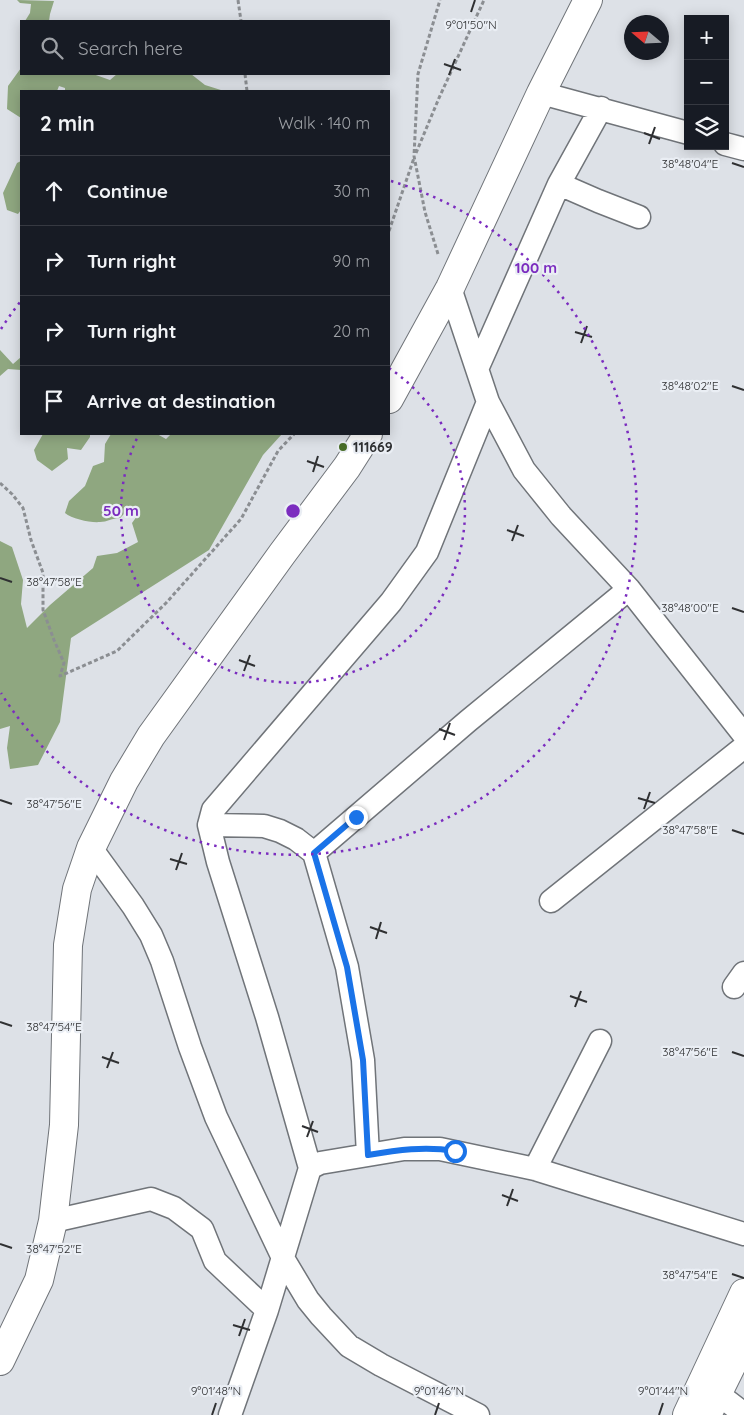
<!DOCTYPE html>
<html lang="en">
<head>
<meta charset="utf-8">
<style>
  body { margin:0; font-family:Quicksand,sans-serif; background:#242831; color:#f1f3f6 }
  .controls { position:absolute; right:15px; top:15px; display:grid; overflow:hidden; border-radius:0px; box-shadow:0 2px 12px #0003 }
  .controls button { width:45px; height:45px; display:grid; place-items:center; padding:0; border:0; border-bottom:1px solid #363941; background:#171b24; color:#f1f3f6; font:25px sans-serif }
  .compass { position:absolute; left:624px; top:15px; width:45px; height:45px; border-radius:50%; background:#171b24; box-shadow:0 2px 12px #0003; rotate:289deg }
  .stop { position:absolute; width:15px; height:15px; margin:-11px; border:4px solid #1a73e8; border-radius:50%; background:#fff }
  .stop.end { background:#1a73e8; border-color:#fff; box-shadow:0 1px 5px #0008 }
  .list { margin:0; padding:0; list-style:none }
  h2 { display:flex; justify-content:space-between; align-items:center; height:65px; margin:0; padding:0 20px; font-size:21px }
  h2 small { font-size:16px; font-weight:400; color:#9ea1a6 }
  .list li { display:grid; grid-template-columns:32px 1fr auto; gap:15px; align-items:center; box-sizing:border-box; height:70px; padding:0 20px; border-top:1px solid #363941 }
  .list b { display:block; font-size:19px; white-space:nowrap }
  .list em { font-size:16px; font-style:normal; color:#9ea1a6 }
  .icon { flex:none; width:28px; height:28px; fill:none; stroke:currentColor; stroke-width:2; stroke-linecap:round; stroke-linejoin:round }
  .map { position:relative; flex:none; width:744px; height:1415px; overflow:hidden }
  .search { position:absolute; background:#171b24; box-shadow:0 2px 12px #0003; left:20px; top:20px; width:370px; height:55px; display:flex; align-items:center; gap:12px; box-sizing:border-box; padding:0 18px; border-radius:0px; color:#9ea1a6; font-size:19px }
  .panel { position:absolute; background:#171b24; box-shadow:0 2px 12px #0003; left:20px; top:90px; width:370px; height:345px; border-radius:0px }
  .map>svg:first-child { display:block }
  .forest { fill:#8fa780 }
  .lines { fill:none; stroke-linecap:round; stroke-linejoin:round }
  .minor-casing { stroke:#707479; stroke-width:25 }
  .tertiary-casing { stroke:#707479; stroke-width:30 }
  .secondary-casing { stroke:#707479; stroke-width:30 }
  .path { stroke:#8b8e92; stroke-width:3; stroke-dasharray:4 2.5; stroke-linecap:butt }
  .minor { stroke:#fff; stroke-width:22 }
  .tertiary { stroke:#fff; stroke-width:28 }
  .secondary { stroke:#fff; stroke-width:28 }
  .route { stroke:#1a73e8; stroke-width:6 }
  .ticks { fill:none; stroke:#2f3032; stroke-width:2 }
  .ring { fill:none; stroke:#7b2cbf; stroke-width:2.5; stroke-dasharray:2.5 5 }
  .poi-dot { fill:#496d27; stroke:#eaeef4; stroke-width:2 }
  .labels { text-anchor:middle; stroke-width:4.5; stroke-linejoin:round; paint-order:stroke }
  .poi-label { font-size:14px; font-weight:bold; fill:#2f3032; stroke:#eaeef4; text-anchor:start }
  .ticks-label { font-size:12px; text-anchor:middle; fill:#2f3032; stroke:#eaeef4; stroke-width:4.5; stroke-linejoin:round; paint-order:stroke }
  .centre { fill:#7b2cbf; stroke:#eaeef4; stroke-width:2.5 }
  .ring-label { font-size:15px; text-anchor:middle; font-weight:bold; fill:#7b2cbf; stroke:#eaeef4; stroke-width:4.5; stroke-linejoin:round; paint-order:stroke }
</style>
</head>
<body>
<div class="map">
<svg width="744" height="1415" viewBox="0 0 744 1415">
  <rect width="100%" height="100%" fill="#dde1e7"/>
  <path class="forest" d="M17 0 54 1 50 14 49 21H25L30 13 31 4 20 3Z
    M21 68V74H93L110 80 117 74H191L205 85 224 91H65V88L59 86 57 91H21V118L7 109 8 86Z
    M21 161V210L18 214 7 210 3 193 17 163Z
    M0 350 13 364 21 357V370L8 369 0 376Z
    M43 434H90V437L81 450 67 448 68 459 52 471 37 460 34 450Z
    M111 434H157L166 439 171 434H282L263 455 209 550 71 638 60 722 38 765 10 769 7 748 10 726 0 729V541L12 547 23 580 21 604 27 628 50 605 93 568 97 556 117 553 138 542 132 523 140 512 124 514 120 518C112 518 107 522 100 522 91 523 72 519 65 513L69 501 85 486 93 466 104 462 105 444Z"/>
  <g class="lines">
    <defs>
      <path id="minor" d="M541 93 688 133
        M725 144 744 149
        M559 184 598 201 639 217
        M450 288 488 402 524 470 561 516 629 589 744 735
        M477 369 559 184 601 108
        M209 825 264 826 280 831 296 839 314 853 347 967 363 1060 368 1155
        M91 848 133 906 151 935 162 961 190 1047 216 1117 284 1260 308 1300 321 1316 349 1346 381 1365 478 1415
        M314 853 468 721 629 589
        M551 901 744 747
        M734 987 744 973
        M310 1168 267 1017 218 862 209 825 213 810 391 602 427 552 488 402
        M535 1169 600 1041
        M53 1221 151 1199 174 1208 202 1229 215 1261 267 1310 310 1168 320 1163 404 1149H440L535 1169 744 1234
        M705 1384 744 1414
        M230 1415 267 1310"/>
      <path id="tertiary" d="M389 399 450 288 541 93 588 0
        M0 1361 39 1280 53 1221 64 1125 68 945 77 889 91 848 124 781 151 736 282 554 347 467 368 434"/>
      <path id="secondary" d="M687 1415 744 1293
        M707 1415 744 1340"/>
    </defs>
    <use href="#minor" class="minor-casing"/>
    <use href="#tertiary" class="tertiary-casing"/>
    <use href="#secondary" class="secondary-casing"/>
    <path class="path" d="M238 0 241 21
      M245 74 247 91
      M416 153 439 98 484 0
      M389 231 414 158
      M438 254 425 212 414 156 418 74 440 0
      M0 483 12 494 23 508 31 540 43 573V610L54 640 64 663 60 676 117 651 166 603 241 519 278 451 294 434"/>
    <use href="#minor" class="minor"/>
    <use href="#tertiary" class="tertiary"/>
    <use href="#secondary" class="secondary"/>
  </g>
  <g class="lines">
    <path class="route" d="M356 817 314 853 347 967 363 1060 368 1155C397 1150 425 1146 455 1151"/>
  </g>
  <path class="ticks" d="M471 12 475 0M444 64 461 70M449 75 455 59M644 133 660 139M649 144 655 127M732 163 744 167M575 332 592 337M581 343 587 326M732 386 744 390M307 461 324 467M313 472 318 456M507 530 524 536M512 541 518 525M0 578 12 582M732 608 744 612M239 660 255 666M244 671 250 655M439 729 455 735M444 740 450 723M638 798 655 803M0 800 12 804M644 809 650 792M732 830 744 834M170 859 187 864M176 870 182 853M370 927 387 933M376 939 381 922M570 996 587 1002M575 1007 581 991M0 1022 12 1026M732 1052 744 1056M102 1057 119 1063M107 1068 113 1052M302 1126 318 1132M307 1137 313 1121M502 1195 518 1201M507 1206 513 1189M0 1244 12 1248M732 1274 744 1278M233 1325 250 1330M239 1336 245 1319M212 1415 216 1403M435 1415 439 1403M659 1415 663 1403"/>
  <g class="ring">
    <path d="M389 368A172 172 0 1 1 139 434"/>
    <path d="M1 329A344 344 0 0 1 20 302M391 181A344 344 0 1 1 1 693"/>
  </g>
  <circle class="poi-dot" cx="343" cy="447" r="5"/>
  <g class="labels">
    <g class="poi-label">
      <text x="353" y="452">111669</text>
    </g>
  </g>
  <g class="ticks-label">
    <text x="471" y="29">9°01'50"N</text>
    <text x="690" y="168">38°48'04"E</text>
    <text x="690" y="390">38°48'02"E</text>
    <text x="54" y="586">38°47'58"E</text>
    <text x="690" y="612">38°48'00"E</text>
    <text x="54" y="808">38°47'56"E</text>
    <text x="690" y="834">38°47'58"E</text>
    <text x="54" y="1031">38°47'54"E</text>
    <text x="690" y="1056">38°47'56"E</text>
    <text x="54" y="1253">38°47'52"E</text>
    <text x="690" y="1279">38°47'54"E</text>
    <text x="216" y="1395">9°01'48"N</text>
    <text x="439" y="1395">9°01'46"N</text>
    <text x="663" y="1395">9°01'44"N</text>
  </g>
  <circle cx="293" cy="511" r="8" class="centre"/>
  <g class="ring-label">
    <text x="536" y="273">100 m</text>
    <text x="121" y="516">50 m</text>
  </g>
</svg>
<div class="controls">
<button>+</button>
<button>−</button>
<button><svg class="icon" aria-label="layers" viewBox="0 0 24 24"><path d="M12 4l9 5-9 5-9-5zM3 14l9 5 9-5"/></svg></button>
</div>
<svg class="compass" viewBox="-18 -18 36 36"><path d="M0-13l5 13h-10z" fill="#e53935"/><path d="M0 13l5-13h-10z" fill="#9ea1a6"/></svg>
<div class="stop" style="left:455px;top:1151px"></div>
<div class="stop end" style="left:356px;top:817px"></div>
<div class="search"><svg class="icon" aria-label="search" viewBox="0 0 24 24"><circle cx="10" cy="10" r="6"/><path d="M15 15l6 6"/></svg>Search here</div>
<section class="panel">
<h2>2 min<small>Walk · 140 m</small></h2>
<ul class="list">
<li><svg class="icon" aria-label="ahead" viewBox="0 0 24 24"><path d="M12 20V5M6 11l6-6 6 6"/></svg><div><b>Continue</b></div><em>30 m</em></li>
<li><svg class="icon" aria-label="right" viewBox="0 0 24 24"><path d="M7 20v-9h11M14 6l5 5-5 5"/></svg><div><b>Turn right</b></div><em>90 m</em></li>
<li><svg class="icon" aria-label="right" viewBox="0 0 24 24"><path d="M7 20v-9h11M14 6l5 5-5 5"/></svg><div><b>Turn right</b></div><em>20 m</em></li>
<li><svg class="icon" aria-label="arrive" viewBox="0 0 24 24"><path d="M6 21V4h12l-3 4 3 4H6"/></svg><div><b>Arrive at destination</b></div></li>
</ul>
</section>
</div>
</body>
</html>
